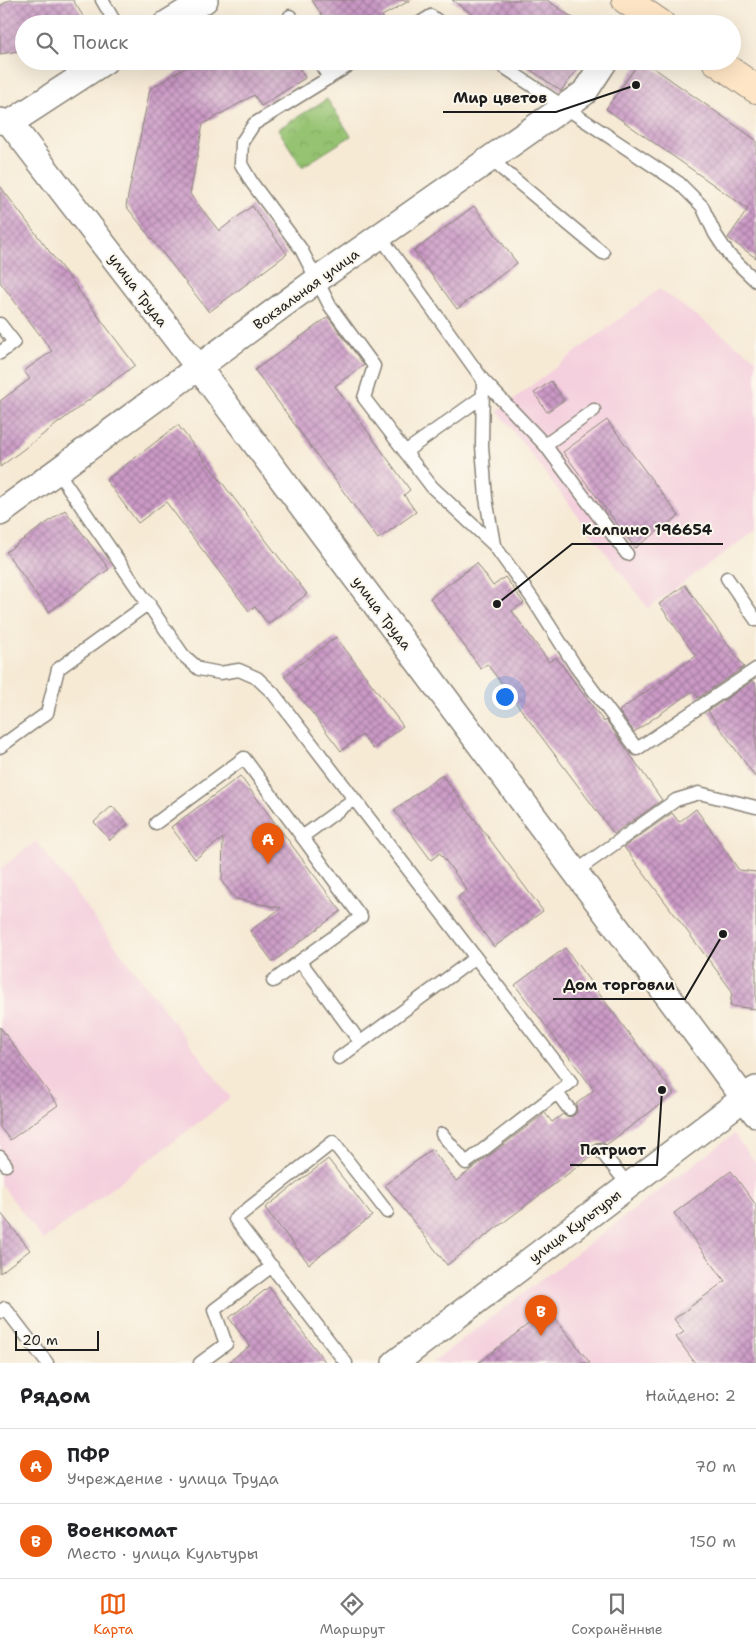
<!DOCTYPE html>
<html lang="ru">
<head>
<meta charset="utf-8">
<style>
  body { margin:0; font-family:"Shantell Sans",sans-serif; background:#f6f6f6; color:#202124 }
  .scale { position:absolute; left:15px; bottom:12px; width:84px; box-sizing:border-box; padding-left:5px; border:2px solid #1c1c1c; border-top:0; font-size:14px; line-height:18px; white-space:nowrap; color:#1c1c1c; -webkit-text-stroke:4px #fbf7ec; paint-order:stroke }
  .you { position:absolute; left:504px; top:696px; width:18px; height:18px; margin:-12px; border:4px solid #fff; border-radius:50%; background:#1a73e8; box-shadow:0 0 0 8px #1a73e833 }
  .badge { display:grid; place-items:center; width:32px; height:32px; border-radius:50%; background:#ea580c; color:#fff; font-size:16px; font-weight:700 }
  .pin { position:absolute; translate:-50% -41px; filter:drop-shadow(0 1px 2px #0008) }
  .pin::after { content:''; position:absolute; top:26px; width:18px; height:15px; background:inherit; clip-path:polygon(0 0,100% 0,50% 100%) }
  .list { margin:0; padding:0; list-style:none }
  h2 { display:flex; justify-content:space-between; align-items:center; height:65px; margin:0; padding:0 20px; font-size:21px }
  h2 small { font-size:16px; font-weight:400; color:#757577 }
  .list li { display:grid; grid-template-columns:32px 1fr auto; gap:15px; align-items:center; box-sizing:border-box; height:75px; padding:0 20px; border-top:1px solid #e0e0e0 }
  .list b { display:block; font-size:19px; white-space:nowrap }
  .list p { margin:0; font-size:16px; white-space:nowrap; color:#757577 }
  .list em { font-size:16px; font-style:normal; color:#757577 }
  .icon { flex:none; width:28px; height:28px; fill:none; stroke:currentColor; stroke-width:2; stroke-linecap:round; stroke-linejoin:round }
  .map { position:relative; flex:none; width:756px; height:1363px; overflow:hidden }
  .search { position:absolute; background:#fff; box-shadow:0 5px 20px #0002; left:15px; right:15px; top:15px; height:55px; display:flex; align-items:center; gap:12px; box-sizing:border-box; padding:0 18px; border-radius:28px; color:#757577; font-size:19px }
  .sheet { height:215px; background:#fff }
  nav { display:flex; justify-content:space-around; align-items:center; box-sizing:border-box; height:70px; border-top:1px solid #e0e0e0; background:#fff; font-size:14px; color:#757577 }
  nav a { display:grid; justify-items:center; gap:2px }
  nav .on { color:#ea580c }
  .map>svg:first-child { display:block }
  .built { fill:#f4cfdd }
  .park { fill:url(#park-crowns); stroke:#587046 }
  .building { fill:url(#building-cross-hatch) }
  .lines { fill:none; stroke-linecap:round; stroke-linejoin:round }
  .lane-casing { stroke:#898378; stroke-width:15 }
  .street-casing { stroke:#898378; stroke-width:28 }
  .secondary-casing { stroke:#898378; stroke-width:30 }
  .lane { stroke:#fff; stroke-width:12 }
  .street { stroke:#fff; stroke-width:25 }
  .secondary { stroke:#fee5c5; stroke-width:28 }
  .labels { text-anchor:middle; stroke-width:4; stroke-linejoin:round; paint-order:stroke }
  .street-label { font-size:14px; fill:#1c1c1c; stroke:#fbf7ec }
  .leader { fill:none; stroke:#1c1c1c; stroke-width:2 }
  .callout-dot { fill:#1c1c1c; stroke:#fbf7ec; stroke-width:2 }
  .callout-label { font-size:15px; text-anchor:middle; font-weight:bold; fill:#1c1c1c; stroke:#fbf7ec; stroke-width:4; stroke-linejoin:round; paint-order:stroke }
</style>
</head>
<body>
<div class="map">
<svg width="756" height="1363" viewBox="0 0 756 1363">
  <defs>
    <pattern id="park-crowns" width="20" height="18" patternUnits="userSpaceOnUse" patternTransform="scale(1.25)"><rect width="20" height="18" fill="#95c371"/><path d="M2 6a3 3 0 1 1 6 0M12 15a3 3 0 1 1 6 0" fill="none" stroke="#80a761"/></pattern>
    <pattern id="building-cross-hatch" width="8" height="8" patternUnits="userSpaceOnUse" patternTransform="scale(1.25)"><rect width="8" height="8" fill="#cb9ac6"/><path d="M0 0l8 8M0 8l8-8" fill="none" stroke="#a47da0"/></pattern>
  </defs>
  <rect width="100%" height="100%" fill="#fbf7ec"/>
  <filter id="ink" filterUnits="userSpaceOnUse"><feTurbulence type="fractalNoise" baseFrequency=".02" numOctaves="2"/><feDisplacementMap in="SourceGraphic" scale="10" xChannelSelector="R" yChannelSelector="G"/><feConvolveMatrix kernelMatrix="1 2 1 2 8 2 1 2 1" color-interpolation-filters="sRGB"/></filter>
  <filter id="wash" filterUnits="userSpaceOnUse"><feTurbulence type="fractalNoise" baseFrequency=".0096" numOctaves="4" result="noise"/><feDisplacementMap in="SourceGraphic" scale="20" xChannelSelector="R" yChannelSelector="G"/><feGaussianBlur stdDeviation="1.12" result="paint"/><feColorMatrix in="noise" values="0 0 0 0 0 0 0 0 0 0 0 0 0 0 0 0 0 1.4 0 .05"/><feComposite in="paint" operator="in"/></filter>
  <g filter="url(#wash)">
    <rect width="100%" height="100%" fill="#f6ead5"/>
    <path class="built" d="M659 289 756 359V530L648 608 498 411Z
      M36 841 231 1098 43 1240 0 1183V869Z
      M734 1134 756 1163V1363H431Z"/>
    <path class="park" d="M327 99 351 136 302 167 278 129Z"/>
    <g id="blocks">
      <path class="building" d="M9 0H73L88 24H24V50L0 54V6Z
        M312 0H411L382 16 387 24H327Z
        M452 0H547L582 24H486Z
        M196 61H295L305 78 261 106 254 95 203 124 190 194 219 231 252 206 287 254 209 312 126 206 150 89Z
        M518 61H584L561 91Z
        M640 61H644L756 140V258L728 238 748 209 606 109Z
        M0 186 135 365 0 467V401L30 379 24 371 52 351 0 282Z
        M474 206 517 263 457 309 414 251Z
        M328 317 364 365 335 386 410 490 404 495 416 512 378 539 255 370Z
        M551 381 564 400 547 412 534 393Z
        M607 420 679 516 635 548 563 452Z
        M178 425 307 594 268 624 255 607 249 611 166 502 138 523 106 480Z
        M65 510 109 569 49 612 6 552Z
        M477 563 493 586 505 577 524 603 512 611 549 662 556 657 604 722 606 720 662 800 614 834 487 664 481 669 430 598Z
        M685 585 744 667 698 698 693 691 634 732 619 711 696 656 659 604Z
        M336 637 403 726 373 749 362 735 341 751 284 676Z
        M753 681 756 684V778L708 711Z
        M442 775 543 911 494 947 458 897 467 890 440 853 431 860 394 810Z
        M240 776 341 911 273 962 250 931 281 908 236 899 222 882 223 838 195 859 171 827Z
        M112 806 128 824 110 840 94 822Z
        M696 809 739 870 756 872V1009L730 1006 732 991 624 847 672 813 679 822Z
        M565 948 674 1094 606 1145 602 1142 595 1143 592 1148 593 1155 447 1265 385 1185 432 1149 456 1181 545 1113 552 1122 563 1114 566 1117 573 1116 577 1112 576 1104 594 1090 515 985Z
        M0 1027 58 1105 10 1140 0 1127Z
        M328 1159 372 1216 309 1264 265 1208Z
        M731 1171 756 1205V1363H695L676 1337 684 1332 674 1319 725 1281 674 1213Z
        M0 1212 30 1250 0 1273Z
        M269 1287 326 1363H227L250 1346 229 1318Z
        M548 1309 590 1363H478Z"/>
    </g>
  </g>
  <g filter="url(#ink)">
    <use href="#blocks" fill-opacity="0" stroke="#898378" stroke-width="1"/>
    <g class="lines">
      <defs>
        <path id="lane" d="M102 0 116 24
          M290 16 295 24
          M418 24 431 16 442 24
          M319 61 329 78
          M356 61 254 124 242 142 241 164 252 183 301 249 330 306 374 366 364 398 432 487 494 545
          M495 61 679 183 702 206 715 234 729 255 756 281
          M490 159 603 253
          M380 236 483 380 482 446 486 498 494 545 532 598 576 667 637 749 756 669
          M0 324 14 342 0 353
          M483 380 545 445 627 554
          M545 445 594 410
          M405 452 482 397
          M57 471 183 655 199 669 220 673 239 670 257 678 273 693 571 1082 466 1163 442 1134
          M727 578 756 620
          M0 747 47 713 58 669 149 603
          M156 823 244 758 361 917 300 961 360 1042
          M302 837 354 799
          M575 872 676 800 699 793 756 807
          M273 981 300 961
          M339 1058 475 958
          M557 1093 569 1109
          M600 1150 629 1186
          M0 1157 6 1165
          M0 1312 5 1308 47 1363
          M200 1363 226 1344 214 1310 272 1266
          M346 1363 235 1219 333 1142 387 1212"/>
        <path id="street" d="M166 24 205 0
          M0 121 10 123 198 367 756 1114
          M10 123 105 61
          M0 513 317 280 584 93 605 61
          M395 1363 756 1089"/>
        <path id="secondary" d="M626 0 661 24
          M716 61 756 89"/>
      </defs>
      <use href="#lane" class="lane-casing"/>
      <use href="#street" class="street-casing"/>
      <use href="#secondary" class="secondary-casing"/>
      <use href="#lane" class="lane"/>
      <use href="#street" class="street"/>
      <use href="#secondary" class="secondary"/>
    </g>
  </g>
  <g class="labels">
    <g class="street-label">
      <text transform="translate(306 289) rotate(-36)" y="5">Вокзальная улица</text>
      <text transform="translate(138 290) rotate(53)" y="5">улица Труда</text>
      <text transform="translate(382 613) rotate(53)" y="5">улица Труда</text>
      <text transform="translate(575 1226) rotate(-37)" y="5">улица Культуры</text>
    </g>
  </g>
  <path class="leader" d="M636 85L556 112H443M497 604L572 544H723M723 934L685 999H553M662 1090L657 1165H570"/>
  <g class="callout-dot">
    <circle cx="636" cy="85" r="5"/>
    <circle cx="497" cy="604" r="5"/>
    <circle cx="723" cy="934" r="5"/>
    <circle cx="662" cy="1090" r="5"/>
  </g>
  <g class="callout-label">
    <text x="500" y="103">Мир цветов</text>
    <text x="647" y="535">Колпино 196654</text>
    <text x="619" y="990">Дом торговли</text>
    <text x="613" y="1155">Патриот</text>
  </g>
</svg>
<div class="scale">20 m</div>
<div class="you"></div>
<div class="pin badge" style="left:268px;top:864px">A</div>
<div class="pin badge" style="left:541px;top:1336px">B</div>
<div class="search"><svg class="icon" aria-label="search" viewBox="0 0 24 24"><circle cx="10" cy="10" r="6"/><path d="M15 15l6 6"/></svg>Поиск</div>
</div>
<section class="sheet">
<h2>Рядом<small>Найдено: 2</small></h2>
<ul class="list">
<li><span class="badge">A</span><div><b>ПФР</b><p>Учреждение · улица Труда</p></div><em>70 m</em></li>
<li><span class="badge">B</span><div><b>Военкомат</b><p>Место · улица Культуры</p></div><em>150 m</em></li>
</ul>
</section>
<nav>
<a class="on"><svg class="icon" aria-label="map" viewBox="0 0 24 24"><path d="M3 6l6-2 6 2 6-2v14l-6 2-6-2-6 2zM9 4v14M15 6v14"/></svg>Карта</a>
<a><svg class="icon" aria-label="directions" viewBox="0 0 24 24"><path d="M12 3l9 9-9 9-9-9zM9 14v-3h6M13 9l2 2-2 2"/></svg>Маршрут</a>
<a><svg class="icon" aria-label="saved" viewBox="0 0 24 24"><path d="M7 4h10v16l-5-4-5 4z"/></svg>Сохранённые</a>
</nav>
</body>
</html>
